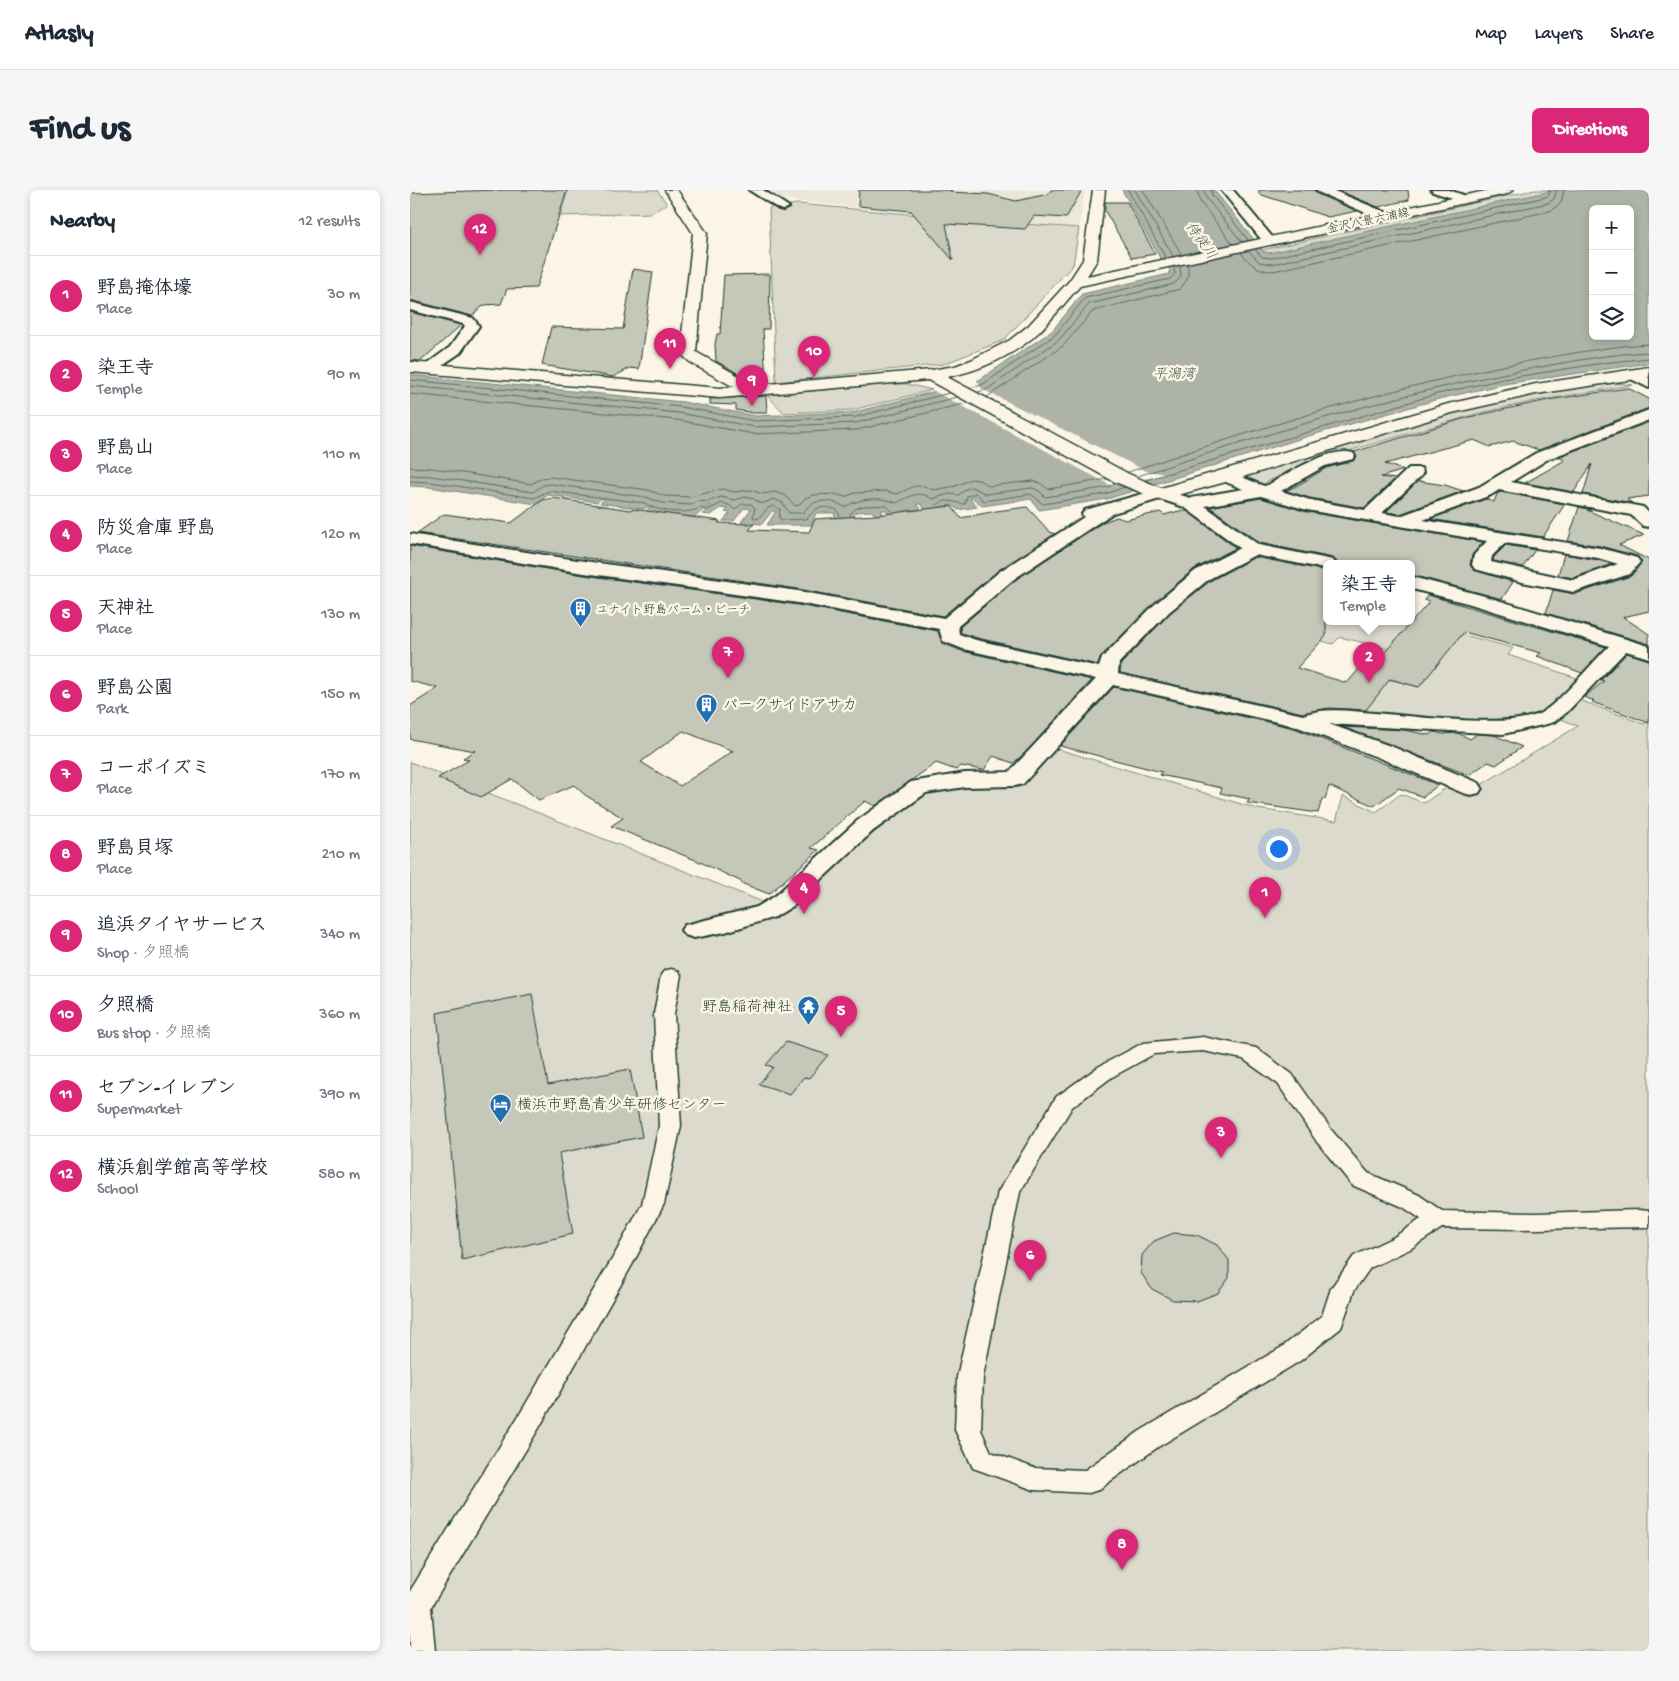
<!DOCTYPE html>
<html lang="en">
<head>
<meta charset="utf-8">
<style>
  body { margin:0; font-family:"Gochi Hand","Klee One",sans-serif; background:#f6f6f7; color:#1f2937 }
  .controls { position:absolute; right:15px; top:15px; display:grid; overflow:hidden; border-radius:8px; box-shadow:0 2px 8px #0003 }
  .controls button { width:45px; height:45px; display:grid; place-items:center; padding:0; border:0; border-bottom:1px solid #e0e1e3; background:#fff; color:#1f2937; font:25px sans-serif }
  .you { position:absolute; left:868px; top:658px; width:18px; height:18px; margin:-12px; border:4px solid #fff; border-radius:50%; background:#1a73e8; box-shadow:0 0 0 8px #1a73e833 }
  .badge { display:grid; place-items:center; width:32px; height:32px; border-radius:50%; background:#db2777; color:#fff; font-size:16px; font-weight:700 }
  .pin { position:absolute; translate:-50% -41px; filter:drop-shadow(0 1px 2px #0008) }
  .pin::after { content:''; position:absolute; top:26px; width:18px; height:15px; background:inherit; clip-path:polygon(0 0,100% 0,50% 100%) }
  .popup { position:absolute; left:913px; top:370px; width:92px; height:65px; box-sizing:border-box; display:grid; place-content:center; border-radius:8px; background:#fff; filter:drop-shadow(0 1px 4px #0005); font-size:16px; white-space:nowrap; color:#747a83 }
  .popup b { font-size:19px; color:#1f2937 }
  .popup::after { content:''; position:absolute; left:50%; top:100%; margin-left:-10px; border:10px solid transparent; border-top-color:#fff }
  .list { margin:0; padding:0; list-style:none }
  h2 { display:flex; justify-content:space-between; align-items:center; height:65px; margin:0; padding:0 20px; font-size:21px }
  h2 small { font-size:16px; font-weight:400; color:#747a83 }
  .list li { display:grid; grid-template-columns:32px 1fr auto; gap:15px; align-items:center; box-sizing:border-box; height:80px; padding:0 20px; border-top:1px solid #e0e1e3 }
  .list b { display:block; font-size:19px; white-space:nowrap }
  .list p { margin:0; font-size:16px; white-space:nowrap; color:#747a83 }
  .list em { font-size:16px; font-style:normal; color:#747a83 }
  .icon { flex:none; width:28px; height:28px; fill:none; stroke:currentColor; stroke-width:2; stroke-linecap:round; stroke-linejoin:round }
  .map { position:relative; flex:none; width:1239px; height:1461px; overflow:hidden; border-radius:8px }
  header { display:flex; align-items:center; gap:30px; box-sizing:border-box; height:70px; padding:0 25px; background:#fff; border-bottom:1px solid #e0e1e3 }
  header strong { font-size:24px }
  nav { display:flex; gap:28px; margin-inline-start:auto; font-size:18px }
  .intro { display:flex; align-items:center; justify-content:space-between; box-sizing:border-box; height:120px; padding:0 30px }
  h1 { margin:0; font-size:35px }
  .button { padding:12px 22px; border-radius:8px; background:#db2777; color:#fff; font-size:18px; font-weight:700 }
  main { display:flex; gap:30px; padding:0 30px }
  aside { flex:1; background:#fff; border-radius:8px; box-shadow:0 2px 8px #0003 }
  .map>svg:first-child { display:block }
  .built { fill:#ece7d8 }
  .green { fill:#dcdacc; stroke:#7e8c80 }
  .water { fill:#aeb3a7; stroke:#758479; fill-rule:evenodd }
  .pier { fill:#fcf5e5 }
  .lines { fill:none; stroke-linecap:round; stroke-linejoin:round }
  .shore { stroke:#586c62; stroke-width:1 }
  .building { fill:#c5c7b9; stroke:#1f3d34; fill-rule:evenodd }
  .pedestrian-casing { stroke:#1f3d34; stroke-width:3 }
  .minor-casing { stroke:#1f3d34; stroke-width:4 }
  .tertiary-casing { stroke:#1f3d34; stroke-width:3 }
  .pedestrian { fill:#fcf5e5; fill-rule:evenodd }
  .minor { fill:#fcf5e5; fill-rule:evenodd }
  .tertiary { fill:#fcf5e5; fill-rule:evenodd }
  .labels { text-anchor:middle; stroke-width:5; stroke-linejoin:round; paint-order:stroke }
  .far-street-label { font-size:12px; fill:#1f3d34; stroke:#fcf5e5 }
  .far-poi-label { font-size:12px; fill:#1f3d34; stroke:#fcf5e5; text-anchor:start }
  .far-water-label { font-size:14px; font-style:italic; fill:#435a51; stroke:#fcf5e5 }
  .poi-label { font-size:15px; fill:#1f3d34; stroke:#fcf5e5; text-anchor:start }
</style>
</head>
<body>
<header>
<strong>Atlasly</strong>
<nav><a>Map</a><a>Layers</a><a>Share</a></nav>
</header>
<div class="intro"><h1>Find us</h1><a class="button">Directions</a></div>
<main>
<aside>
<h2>Nearby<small>12 results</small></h2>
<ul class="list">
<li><span class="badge">1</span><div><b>野島掩体壕</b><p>Place</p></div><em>30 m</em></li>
<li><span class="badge">2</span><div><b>染王寺</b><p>Temple</p></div><em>90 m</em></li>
<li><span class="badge">3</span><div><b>野島山</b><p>Place</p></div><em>110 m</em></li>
<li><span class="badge">4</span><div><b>防災倉庫 野島</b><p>Place</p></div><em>120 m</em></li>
<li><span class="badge">5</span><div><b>天神社</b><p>Place</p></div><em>130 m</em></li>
<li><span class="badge">6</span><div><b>野島公園</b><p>Park</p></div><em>150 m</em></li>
<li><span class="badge">7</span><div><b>コーポイズミ</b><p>Place</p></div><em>170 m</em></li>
<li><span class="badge">8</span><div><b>野島貝塚</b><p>Place</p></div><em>210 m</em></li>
<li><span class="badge">9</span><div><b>追浜タイヤサービス</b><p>Shop · 夕照橋</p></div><em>340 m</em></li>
<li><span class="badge">10</span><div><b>夕照橋</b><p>Bus stop · 夕照橋</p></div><em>360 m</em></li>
<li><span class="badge">11</span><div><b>セブン-イレブン</b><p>Supermarket</p></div><em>390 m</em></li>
<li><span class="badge">12</span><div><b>横浜創学館高等学校</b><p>School</p></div><em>580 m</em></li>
</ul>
</aside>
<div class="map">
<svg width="1239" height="1461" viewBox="0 0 1239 1461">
  <rect width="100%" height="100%" fill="#fcf5e5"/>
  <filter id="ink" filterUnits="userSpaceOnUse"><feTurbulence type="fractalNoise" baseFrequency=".02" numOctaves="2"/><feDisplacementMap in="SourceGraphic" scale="10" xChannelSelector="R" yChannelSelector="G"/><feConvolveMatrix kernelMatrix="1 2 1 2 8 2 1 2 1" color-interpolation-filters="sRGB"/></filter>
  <g filter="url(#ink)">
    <path class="built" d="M359 0H675L669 37 586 32 374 10Z"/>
    <path class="green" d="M158 0H247L257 14 241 23 150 26Z
      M1124 0H1152L862 64 855 63 852 60Z
      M388 14 585 32 669 38 663 75 594 150 534 174 366 192 359 18Z
      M1196 192 1223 195 1125 211 1066 224 890 275 853 294 834 286 1027 227 1109 207Z
      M478 194H497L522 200 442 220 374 223 357 205Z
      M903 414 916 417V432L1002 431 1103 458 1098 465 1167 488 1139 521 1096 533 950 524 970 501 974 488 1009 497 1027 474 971 457 930 447 923 454 882 443Z
      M1169 510 1234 534 1239 530V1461H0V572L373 720 512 602 555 593H605L641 557 848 619 926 631 933 606 966 622 991 604 1014 613 1043 593 1066 598 1168 536 1151 529Z"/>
    <path class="water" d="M712 0H804L854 62 859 63 1146 0H1239V173L1094 194 1029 209 902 245 697 309 629 320 621 309 572 316 563 308H560L567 317 548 320 541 315 530 317 519 324 511 314H507L511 319 495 321 497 327 482 329 476 320H471L476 329 468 330 462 321 446 322 444 326 446 331 424 334 425 323H406L401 335H357L366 321H362L352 334 331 332 341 319 334 318 324 331H313L320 323 315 322 318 319 311 318 301 325 292 324 301 316 299 315 285 327 235 322 242 315 233 319 190 313 194 309 192 308 187 312 138 305 126 314 19 297 0 296V185L273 212 345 226 445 222 569 190 642 141 672 104 759 84 760 80 750 68ZM1183 19H1220V146H1183Z"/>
    <path class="pier" d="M566 189 572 199 736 281 757 284 702 296 522 200Z"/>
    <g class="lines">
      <path class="shore" d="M718 0 756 68
        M725 0 763 66
        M733 0 772 65
        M787 0 791 13 823 54
        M794 0 797 9 832 52
        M801 0 802 5 838 50
        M845 59 852 67 861 68 1136 7 1139 5 1140 0
        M839 61 849 72 862 74 1138 13 1144 9 1147 0
        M831 63C840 74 848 81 863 81L1140 21 1151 13 1154 0
        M0 190 271 217 345 231 446 227 539 203
        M0 196 269 223 345 237 446 233 547 207
        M560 198 572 195 645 145 675 108 760 89 765 84 764 77
        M568 202 576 200 649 150 679 114 764 94 771 87 770 76
        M0 204 267 230 344 244 447 240 557 213
        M577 207 653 156 683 121 770 99 778 88V74
        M0 277 22 278 121 294 132 288 141 287 238 300 254 306 280 307 312 299 324 302 342 300 352 304 364 302 375 305 385 316 389 315 395 308 404 305 425 304 435 307 445 303 475 301 487 304 505 296H514L524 300 546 296 561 289 569 290 579 296 623 291 630 293 638 299 697 289
        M718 282C850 238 982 196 1119 171 1159 164 1199 156 1239 154
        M0 285 21 286 123 302 133 295 140 294 236 307 253 313 281 315 289 311 297 312 311 307 325 310 335 307 344 309 351 314 364 309 373 313 379 323H393C403 307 420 309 435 317 450 308 470 306 486 313 500 307 509 299 522 309L539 304 549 305 556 299 562 297 576 304 622 298 628 300 635 307 694 298 706 294
        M728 286C857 244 986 203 1119 179 1159 172 1198 164 1239 162
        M736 290 1027 204 1093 189 1193 173 1239 168
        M0 291 20 292 124 308 139 301 235 313C246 322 278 325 290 318L298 320 312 313 319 315 325 320 332 314H341L345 318 343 327 348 329 358 318 363 316 370 319 369 327 371 330 397 329C406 316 412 315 427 320L430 326
        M525 317C535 306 543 313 555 314L557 306 566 303 574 311 621 304 633 314 695 304 715 297
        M440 325C447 312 464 317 476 315L483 322"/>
    </g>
    <path class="building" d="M88 0H157L126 98 97 99 91 114 74 115 62 126 0 110V3Z
      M449 0H542L540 2 578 4 606 11 638 4 641 0H672L656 28 624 26 615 39 536 34 543 70 501 21 448 16Z
      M849 0H904L907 4 947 21 918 27 849 4Z
      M927 0H998L999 10 968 17Z
      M695 12H717L745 64 722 68 695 21Z
      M223 79 243 82 229 179 220 178 203 187 132 175 141 137 213 139Z
      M360 84 359 139H353L356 192 345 193 306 171 305 154 307 144H310L314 85Z
      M0 122 51 135 11 171 0 170Z
      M1218 198 1239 209V218L1129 260 1103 251 1080 257 1064 250 975 274 994 280 971 287 985 289 954 318 900 308 876 301 890 294 916 278 943 271 947 267 944 262 1059 227 1138 210Z
      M356 206 357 223H343L326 220V215L300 214V209Z
      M1239 232V306L1217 309 1222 313 1173 304 1182 274 1164 302 1115 293 1155 270 1148 267Z
      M1008 291 1035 295 1053 301 990 324 976 322Z
      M1091 302 1155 314 1133 347 1020 329 1076 309 1084 312 1087 304Z
      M143 308 220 320 222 319 310 331 308 333 344 334 339 340 399 342 405 329 466 325 541 316 551 328 586 321 617 317 640 342 645 344 589 380 533 426 388 399 7 343 34 324 101 333 133 310Z
      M851 308 897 322 1073 352 1062 365 1060 375 1064 380 1103 392 1092 409 1002 385V374H928L923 368 850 353 800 317Z
      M1169 317 1182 320H1177L1234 345 1209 355 1239 370V421L1213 427 1239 444V454L1136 423 1143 400 1165 404 1221 386 1232 372 1227 366 1190 356 1158 351Z
      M769 321H777L826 358 784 379 744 413 691 467 688 475 567 448 551 443 550 437 605 390 693 332 707 327 715 330 750 322 754 325Z
      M1096 355 1125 360 1113 377 1083 371 1084 367Z
      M0 356 167 384 388 415 528 441 532 453 552 461 682 490 614 564 603 573 583 566 574 580 551 576 546 580 526 573 465 616 455 611 401 658 409 660 359 704 331 693 332 692 288 671 201 636 213 628 175 605 164 595 129 610 102 589 71 607 28 588 59 570 53 568 65 561 0 549V516L28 498 0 491ZM273 541 323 561 270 596 231 572Z
      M1154 364 1188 370 1202 374 1163 388 1148 385Z
      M845 367 916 381V446L887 478 937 493 963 463 971 465 976 461 1020 411 1014 410 1018 405 1196 457 1172 483 1127 466 1131 463 1054 442 1009 497 980 489 956 520 919 518 893 523 710 483 711 474 760 423 800 391Z
      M1217 463 1239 470V533L1182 512 1184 511 1174 507 1194 491 1191 490Z
      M704 497 884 538 1028 595 1013 607 989 598 964 616 919 596 915 609H912L908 623 837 613 840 609 810 603 812 598 750 585 752 582 650 556Z
      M932 537 994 540 1019 545 1025 542 1032 544 1048 543 1060 549 1067 544 1084 545 1112 557 1086 575 1078 572 1059 585Z
      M122 804 138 895 220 879 232 947 149 963 163 1044 52 1070 27 823Z
      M376 852 418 865 399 888 394 887 380 904 349 894 363 877 356 875Z
      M764 1043 787 1045 807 1055 819 1070V1088L808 1103 787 1111 763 1110 742 1099 731 1083 732 1065 744 1051Z"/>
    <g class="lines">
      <defs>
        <path id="pedestrian" d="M261 779 268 781 271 785 264 824 271 936 254 1014 222 1075 129 1238 21 1417 25 1461H0V1401L111 1222 205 1064 232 1014 249 936 244 824 251 785 254 781Z
          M793 847 846 858 882 884 923 942 958 983 1009 1005 1032 1021 1125 1023 1229 1020 1239 1021V1037L1125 1039 1032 1038 1000 1059 960 1078 944 1101 931 1138 890 1171 748 1257 688 1300 679 1303 624 1300 563 1278 545 1240 547 1187 588 1002 646 907 688 877 733 853ZM793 861 833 869 868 894 907 952 942 995 993 1017 1011 1029 984 1047 944 1066 921 1098 912 1126 872 1157 730 1241 675 1280 624 1278 581 1262 571 1240 573 1187 610 1002 662 917 702 887 744 864Z"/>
        <path id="minor" d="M339 0H353L379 17 373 20 369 19Z
          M811 0H823L863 48 865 51 863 54H855Z
          M906 0H922L980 24 982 27 980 30H972L908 2Z
          M1021 0H1039L1059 7 1061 9 1055 12 1023 2Z
          M0 112 63 128 69 136 50 163 22 182H12L10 179 40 157 55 136 53 134 0 120Z
          M1222 180 1239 188V198L1217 187 1215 184 1217 181Z
          M1239 220V230L1138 269 1101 292 1233 317 1239 323V337L1233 336 1221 325 1089 300 1081 305 1013 330 1190 358 1227 368 1230 372 1220 384 1164 402 1112 392 1065 379 1062 375 1064 365 1077 351 897 320 851 306 795 316 849 355 923 370 926 374H916V379L845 365 799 389 759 422 709 473 708 484 893 525C914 517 942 521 965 523 1003 526 1100 539 1131 523 1150 512 1182 473 1199 456L1057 413 1002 399V387L1071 405 1239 456V468L1216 461 1156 523 1144 532 1137 534 1093 544 919 534 983 557 1069 593 1072 598 1069 603 1061 605 1053 603 967 567 885 536 703 495 613 594 605 596 555 597 516 603 463 641 383 716 365 727 315 742 284 748 275 745 271 740 275 735 347 717 365 706 447 631 501 592 555 583 599 582 686 489 553 459 533 451 529 439 388 413 167 382 0 354V344L167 370 388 401 534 428 590 381 674 327 672 324 675 320 750 299 781 308 833 299 811 290 809 286 811 282 817 281 854 296 858 295C879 283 919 257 943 263L945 266 943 269 915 276 871 301 900 310 955 320 999 278H1011L1013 282 1011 286 972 323 990 326 1069 297 1126 263ZM750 309 774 317 830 358 785 381 745 414 692 468 689 477 566 450 549 444 548 436 604 389 703 323ZM1095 353 1188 368 1208 374 1163 390 1081 372 1082 366Z"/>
        <path id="tertiary" d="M255 0H267L297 43 286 162 345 195 521 180 545 176 561 170 600 150 618 136 660 90 673 70 683 0H695L687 70 677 86 1080 0H1103L1097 4 670 96C656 111 643 128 629 142 605 165 569 181 537 187L719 284 751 298 1038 214 1126 194 1239 177V187L1126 204 1042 223 823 290 750 310 705 292 518 190 310 208 0 182V172L310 198 324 197 281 173 270 163 283 43Z"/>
      </defs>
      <use href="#pedestrian" class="pedestrian-casing"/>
      <use href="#minor" class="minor-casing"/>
      <use href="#tertiary" class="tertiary-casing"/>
      <use href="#pedestrian" class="pedestrian"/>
      <use href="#minor" class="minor"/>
      <use href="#tertiary" class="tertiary"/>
    </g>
  </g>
  <defs>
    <symbol id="building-pin" viewBox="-11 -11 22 30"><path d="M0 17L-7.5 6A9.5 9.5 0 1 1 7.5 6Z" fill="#1f6fb2" stroke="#fcf5e5"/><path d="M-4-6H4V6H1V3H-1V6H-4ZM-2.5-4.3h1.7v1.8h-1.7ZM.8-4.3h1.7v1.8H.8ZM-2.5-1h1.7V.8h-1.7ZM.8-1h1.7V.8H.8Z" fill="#fff"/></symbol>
    <symbol id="temple-pin" viewBox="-11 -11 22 30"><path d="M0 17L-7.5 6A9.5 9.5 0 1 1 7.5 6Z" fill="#1f6fb2" stroke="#fcf5e5"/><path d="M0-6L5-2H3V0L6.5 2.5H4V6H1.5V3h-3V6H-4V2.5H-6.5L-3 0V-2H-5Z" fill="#fff"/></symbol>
    <symbol id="hotel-pin" viewBox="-11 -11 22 30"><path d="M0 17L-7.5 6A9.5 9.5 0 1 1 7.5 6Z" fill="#1f6fb2" stroke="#fcf5e5"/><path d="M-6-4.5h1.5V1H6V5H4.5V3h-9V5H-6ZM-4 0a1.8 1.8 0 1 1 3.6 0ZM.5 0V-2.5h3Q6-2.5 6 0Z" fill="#fff"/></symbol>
  </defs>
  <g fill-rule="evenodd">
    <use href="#building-pin" x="158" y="406" width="25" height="34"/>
    <use href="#building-pin" x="284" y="502" width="25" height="34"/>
    <use href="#temple-pin" x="386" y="804" width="25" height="34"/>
    <use href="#hotel-pin" x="78" y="902" width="25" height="34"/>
  </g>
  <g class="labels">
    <g class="far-street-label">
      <text transform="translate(958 30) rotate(-12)" y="4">金沢八景六浦線</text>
    </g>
    <g class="far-poi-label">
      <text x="186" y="423">ユナイト野島パーム・ビーチ</text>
    </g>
    <g class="far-water-label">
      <text transform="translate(792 50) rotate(55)" y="5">侍従川</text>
      <text x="764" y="188">平潟湾</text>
    </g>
    <g class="poi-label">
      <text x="313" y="519">パークサイドアサカ</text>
      <text x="382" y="821" text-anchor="end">野島稲荷神社</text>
      <text x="107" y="919">横浜市野島青少年研修センター</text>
    </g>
  </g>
</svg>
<div class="controls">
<button>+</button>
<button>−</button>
<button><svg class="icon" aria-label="layers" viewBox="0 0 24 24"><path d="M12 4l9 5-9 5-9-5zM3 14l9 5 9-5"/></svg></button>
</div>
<div class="you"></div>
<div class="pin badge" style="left:855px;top:728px">1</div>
<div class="pin badge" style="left:959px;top:493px">2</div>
<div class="popup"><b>染王寺</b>Temple</div>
<div class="pin badge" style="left:811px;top:968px">3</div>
<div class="pin badge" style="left:394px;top:724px">4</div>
<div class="pin badge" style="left:431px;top:847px">5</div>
<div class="pin badge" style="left:620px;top:1091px">6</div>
<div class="pin badge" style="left:318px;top:488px">7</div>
<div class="pin badge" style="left:712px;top:1380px">8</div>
<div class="pin badge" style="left:342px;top:216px">9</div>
<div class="pin badge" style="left:404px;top:187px">10</div>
<div class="pin badge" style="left:260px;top:179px">11</div>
<div class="pin badge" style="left:70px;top:65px">12</div>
</div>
</main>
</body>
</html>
